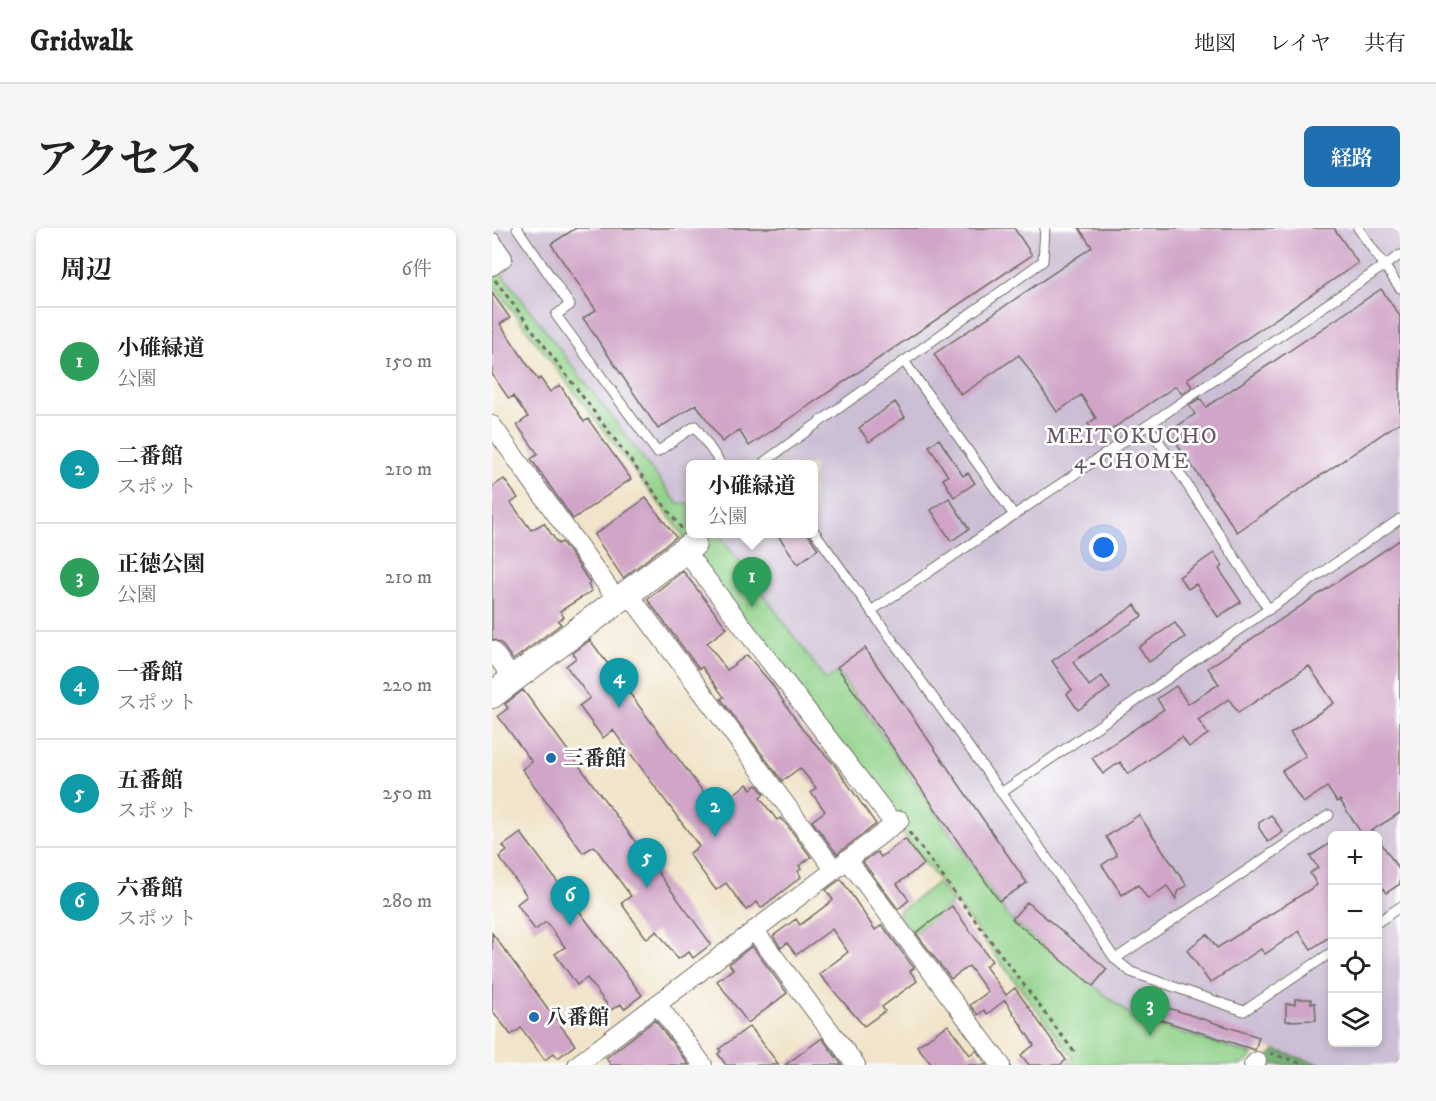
<!DOCTYPE html>
<html lang="ja">
<head>
<meta charset="utf-8">
<style>
  body { margin:0; font-family:"IM FELL DW Pica","Noto Serif JP",serif; background:#f6f6f6; color:#222 }
  .controls { position:absolute; right:18px; bottom:18px; display:grid; overflow:hidden; border-radius:9px; box-shadow:0 3px 9px #0003 }
  .controls button { width:54px; height:54px; display:grid; place-items:center; padding:0; border:0; border-bottom:2px solid #e0e0e0; background:#fff; color:#222; font:30px sans-serif }
  .you { position:absolute; left:612px; top:320px; width:21px; height:21px; margin:-15px; border:4px solid #fff; border-radius:50%; background:#1a73e8; box-shadow:0 0 0 9px #1a73e833 }
  .badge { display:grid; place-items:center; width:39px; height:39px; border-radius:50%; background:#1f6fb2; color:#fff; font-size:20px; font-weight:700 }
  .pin { position:absolute; translate:-50% -50px; filter:drop-shadow(0 2px 3px #0008) }
  .pin::after { content:''; position:absolute; top:32px; width:21px; height:18px; background:inherit; clip-path:polygon(0 0,100% 0,50% 100%) }
  .popup { position:absolute; left:194px; top:232px; width:132px; height:78px; box-sizing:border-box; display:grid; place-content:center; border-radius:9px; background:#fff; filter:drop-shadow(0 2px 4px #0005); font-size:20px; white-space:nowrap; color:#767676 }
  .popup b { font-size:22px; color:#222 }
  .popup::after { content:''; position:absolute; left:50%; top:100%; margin-left:-12px; border:12px solid transparent; border-top-color:#fff }
  .list { margin:0; padding:0; list-style:none }
  h2 { display:flex; justify-content:space-between; align-items:center; height:78px; margin:0; padding:0 24px; font-size:26px }
  h2 small { font-size:20px; font-weight:400; color:#767676 }
  .list li { display:grid; grid-template-columns:39px 1fr auto; gap:18px; align-items:center; box-sizing:border-box; height:108px; padding:0 24px; border-top:2px solid #e0e0e0 }
  .list b { display:block; font-size:22px; white-space:nowrap }
  .list p { margin:0; font-size:20px; white-space:nowrap; color:#767676 }
  .list em { font-size:20px; font-style:normal; color:#767676 }
  .icon { flex:none; width:33px; height:33px; fill:none; stroke:currentColor; stroke-width:2; stroke-linecap:round; stroke-linejoin:round }
  .map { position:relative; flex:none; width:908px; height:837px; overflow:hidden; border-radius:9px }
  header { display:flex; align-items:center; gap:36px; box-sizing:border-box; height:84px; padding:0 30px; background:#fff; border-bottom:2px solid #e0e0e0 }
  header strong { font-size:28px }
  nav { display:flex; gap:33px; margin-inline-start:auto; font-size:21px }
  .intro { display:flex; align-items:center; justify-content:space-between; box-sizing:border-box; height:144px; padding:0 36px }
  h1 { margin:0; font-size:42px }
  .button { padding:15px 27px; border-radius:9px; background:#1f6fb2; color:#fff; font-size:21px; font-weight:700 }
  main { display:flex; gap:36px; padding:0 36px }
  aside { flex:1; background:#fff; border-radius:9px; box-shadow:0 3px 9px #0003 }
  .map>svg:first-child { display:block }
  .industrial { fill:#ccbed4; fill-rule:evenodd }
  .green { fill:#90d189; stroke:#5e7e5a; stroke-width:1.5 }
  .forest { fill:#74b375; stroke:#506f50; stroke-width:1.5 }
  .building { fill:#d0a5c7 }
  .lines { fill:none; stroke-linecap:round; stroke-linejoin:round }
  .lane-casing { stroke:#706c63; stroke-width:11 }
  .street-casing { stroke:#706c63; stroke-width:20 }
  .secondary-casing { stroke:#706c63; stroke-width:28 }
  .path { stroke:#706c63; stroke-width:3; stroke-dasharray:4.5 4.5; stroke-linecap:butt }
  .lane { stroke:#fff; stroke-width:9 }
  .street { stroke:#fff; stroke-width:18 }
  .secondary { stroke:#fff; stroke-width:26 }
  .poi-dot { fill:#1f6fb2; stroke:#fff; stroke-width:2 }
  .labels { text-anchor:middle; stroke-width:5; stroke-linejoin:round; paint-order:stroke }
  .poi-label { font-size:21px; font-weight:bold; fill:#2b2b2b; stroke:#fff; text-anchor:start }
  .neighbourhood-label { font-size:22px; letter-spacing:1.5px; fill:#655662; stroke:#fff }
</style>
</head>
<body>
<header>
<strong>Gridwalk</strong>
<nav><a>地図</a><a>レイヤ</a><a>共有</a></nav>
</header>
<div class="intro"><h1>アクセス</h1><a class="button">経路</a></div>
<main>
<aside>
<h2>周辺<small>6件</small></h2>
<ul class="list">
<li><span class="badge" style="background:#2e9e5b">1</span><div><b>小碓緑道</b><p>公園</p></div><em>150 m</em></li>
<li><span class="badge" style="background:#0f9aa8">2</span><div><b>二番館</b><p>スポット</p></div><em>210 m</em></li>
<li><span class="badge" style="background:#2e9e5b">3</span><div><b>正徳公園</b><p>公園</p></div><em>210 m</em></li>
<li><span class="badge" style="background:#0f9aa8">4</span><div><b>一番館</b><p>スポット</p></div><em>220 m</em></li>
<li><span class="badge" style="background:#0f9aa8">5</span><div><b>五番館</b><p>スポット</p></div><em>250 m</em></li>
<li><span class="badge" style="background:#0f9aa8">6</span><div><b>六番館</b><p>スポット</p></div><em>280 m</em></li>
</ul>
</aside>
<div class="map">
<svg width="908" height="837" viewBox="0 0 908 837">
  <rect width="100%" height="100%" fill="#fff"/>
  <filter id="ink" filterUnits="userSpaceOnUse"><feTurbulence type="fractalNoise" baseFrequency=".0167" numOctaves="2"/><feDisplacementMap in="SourceGraphic" scale="12" xChannelSelector="R" yChannelSelector="G"/><feConvolveMatrix kernelMatrix="1 2 1 2 8 2 1 2 1" color-interpolation-filters="sRGB"/></filter>
  <filter id="wash" filterUnits="userSpaceOnUse"><feTurbulence type="fractalNoise" baseFrequency=".008" numOctaves="4" result="noise"/><feDisplacementMap in="SourceGraphic" scale="24" xChannelSelector="R" yChannelSelector="G"/><feGaussianBlur stdDeviation="1.35" result="paint"/><feColorMatrix in="noise" values="0 0 0 0 0 0 0 0 0 0 0 0 0 0 0 0 0 1.4 0 .05"/><feComposite in="paint" operator="in"/></filter>
  <g filter="url(#wash)">
    <rect width="100%" height="100%" fill="#f1e4ca"/>
    <path class="industrial" d="M0 0H908V837H830L771 818 761 827 642 790 517 690 346 444 334 452 227 306H322V236H198V275L186 277 8 43 22 33 0 4ZM840 608H886V814H840Z"/>
    <path class="green" d="M8 43 186 276 198 275V306H227L334 452 346 444 517 690 642 790 761 827 751 837H572L581 830 190 314 191 307 0 56 3 48Z
      M445 655 461 675 419 707 404 686Z"/>
    <path class="forest" d="M783 822 830 837H770Z"/>
    <g id="blocks">
      <path class="building" d="M84 0H522L540 27 257 218 247 202 230 214 204 176 166 201 91 90 104 82 59 16Z
        M587 0H842L866 35 695 151 700 159 690 166 684 158 614 205 612 201 604 207 596 196 604 190 589 167 565 184 527 127 469 167 442 126 600 19Z
        M889 61 908 88V194L745 304 677 204 703 186 697 177 708 170 714 179Z
        M0 65 18 90 8 96 46 152 48 150 58 164 68 157 92 194 96 191 139 251 81 291 39 231 46 226 25 197 36 189 21 168 17 171 0 146Z
        M403 174 413 189 377 214 367 200Z
        M447 211 471 248 476 245 483 255 462 269 451 251 456 248 437 218Z
        M12 251 26 270 19 275 39 302 52 295 66 316 70 314 83 332 98 355 96 357 100 363 68 383 72 389 66 393 69 396 21 432 9 415 0 411V259Z
        M154 270 184 309 131 350 102 307Z
        M457 270 477 301 459 313 439 282Z
        M285 306H316L326 321 306 336Z
        M908 312V585L871 608 848 572 845 574 835 559 811 575 790 543 814 528 798 504 842 475 817 438 746 485 737 471 706 492 716 506 697 519 690 509 636 546 628 534 611 546 600 530 672 481 665 471 684 458 696 476 727 456 716 440Z
        M722 325 731 338 727 341 749 374 726 389 704 356 696 361 687 349Z
        M191 343 235 400 215 415 235 442 255 427 279 455 310 501 341 535 384 596 345 626 320 593 333 583 319 564 324 560 308 540 290 553 229 471 232 469 210 439 207 441 155 371Z
        M643 377 650 388 581 434 597 458 610 448 618 460 586 482 575 466 580 462 560 433Z
        M683 395 693 409 657 434 647 419Z
        M98 412 223 580 255 556 259 561 265 557 272 566 268 570 285 592 288 590 295 597 319 629 307 638 309 641 306 643 309 649 269 680 265 674 254 682 234 655 224 662 197 626 207 618 121 502 111 510 87 478 98 470 74 438 84 430 81 425Z
        M373 420 535 655 507 673 345 439Z
        M31 462 219 716 201 730 197 724 186 731 165 703 155 711 129 675 139 668 102 618 91 625 30 541 40 534 6 488 16 480 13 476Z
        M647 587 695 658 687 662 684 671 675 658 656 671 646 657 630 667 610 637 625 627 614 609Z
        M779 587 791 604 776 614 767 600V595Z
        M29 605 150 767 132 781 129 776 119 782 95 750 85 757 63 726 73 719 54 694 43 702 25 676 35 668 7 629 15 623 11 618Z
        M885 609 908 643V656L894 665 885 652Z
        M413 611 432 636 405 656 417 672 406 681 371 634 385 624 389 629Z
        M840 614V707L819 721 807 703 773 726 769 721 718 755 695 722 715 706 725 720 825 657 818 645 826 640 818 628Z
        M349 651 383 702 390 697 422 740 418 743 425 753 390 779 393 783 372 798 327 746 356 724 340 701 304 727 295 715 289 720 281 708 304 691 308 697 341 672 334 662Z
        M535 674 615 741 601 758 520 691Z
        M460 678 500 733 493 738 514 767 523 760 574 832 568 837H537L529 827 542 817 513 772 495 786 492 782 486 787 478 777 496 764 477 738 459 751 424 705Z
        M0 705 83 817 66 830 62 825 53 832 29 800 19 807 0 782Z
        M260 718 295 765 256 795 225 753 241 741 237 736Z
        M645 770 767 809 763 822 641 783Z
        M803 771H819V775H823L824 792 794 793V776H803Z
        M163 792 197 837H119L114 830Z
        M456 797 478 827 484 822 495 837H440L425 818Z
        M258 798 287 837H234L226 826 229 823 227 821Z
        M330 810 350 837H293Z"/>
    </g>
  </g>
  <g filter="url(#ink)">
    <use href="#blocks" fill-opacity="0" stroke="#706c63" stroke-width="1.5"/>
    <g class="lines">
      <defs>
        <path id="lane" d="M25 0 78 77 64 87 165 224 203 198 229 236
          M866 0 908 60
          M412 133 522 287
          M656 197 908 27
          M274 236 272 234 551 33 553 0
          M322 303 534 599 623 731 837 587
          M379 383 656 197 777 382
          M509 565 908 291
          M886 694 908 679
          M623 731 639 744 752 783 840 724"/>
        <path id="street" d="M0 14 11 30 0 38
          M0 197 126 373
          M193 323 402 596
          M136 365 342 641
          M0 422 21 451
          M355 631 509 837
          M262 702 364 837
          M165 776 211 837
          M85 837 408 592
          M761 837 765 833"/>
        <path id="secondary" d="M0 467 201 316"/>
      </defs>
      <use href="#lane" class="lane-casing"/>
      <use href="#street" class="street-casing"/>
      <use href="#secondary" class="secondary-casing"/>
      <path class="path" d="M3 52 190 301
        M417 604 583 825
        M778 825 814 837"/>
      <use href="#lane" class="lane"/>
      <use href="#street" class="street"/>
      <use href="#secondary" class="secondary"/>
    </g>
  </g>
  <g class="poi-dot">
    <circle cx="59" cy="530" r="6"/>
    <circle cx="42" cy="789" r="6"/>
  </g>
  <g class="labels">
    <g class="poi-label">
      <text x="71" y="537">三番館</text>
      <text x="54" y="796">八番館</text>
    </g>
    <g class="neighbourhood-label">
      <text x="640" y="215">MEITOKUCHO<tspan x="640" dy="25">4-CHOME</tspan></text>
    </g>
  </g>
</svg>
<div class="controls">
<button>+</button>
<button>−</button>
<button><svg class="icon" aria-label="locate" viewBox="0 0 24 24"><circle cx="12" cy="12" r="6"/><path d="M12 2v4M12 18v4M2 12h4M18 12h4"/></svg></button>
<button><svg class="icon" aria-label="layers" viewBox="0 0 24 24"><path d="M12 4l9 5-9 5-9-5zM3 14l9 5 9-5"/></svg></button>
</div>
<div class="you"></div>
<div class="pin badge" style="left:260px;top:379px;background:#2e9e5b">1</div>
<div class="popup"><b>小碓緑道</b>公園</div>
<div class="pin badge" style="left:223px;top:609px;background:#0f9aa8">2</div>
<div class="pin badge" style="left:658px;top:808px;background:#2e9e5b">3</div>
<div class="pin badge" style="left:127px;top:480px;background:#0f9aa8">4</div>
<div class="pin badge" style="left:155px;top:660px;background:#0f9aa8">5</div>
<div class="pin badge" style="left:78px;top:698px;background:#0f9aa8">6</div>
</div>
</main>
</body>
</html>
